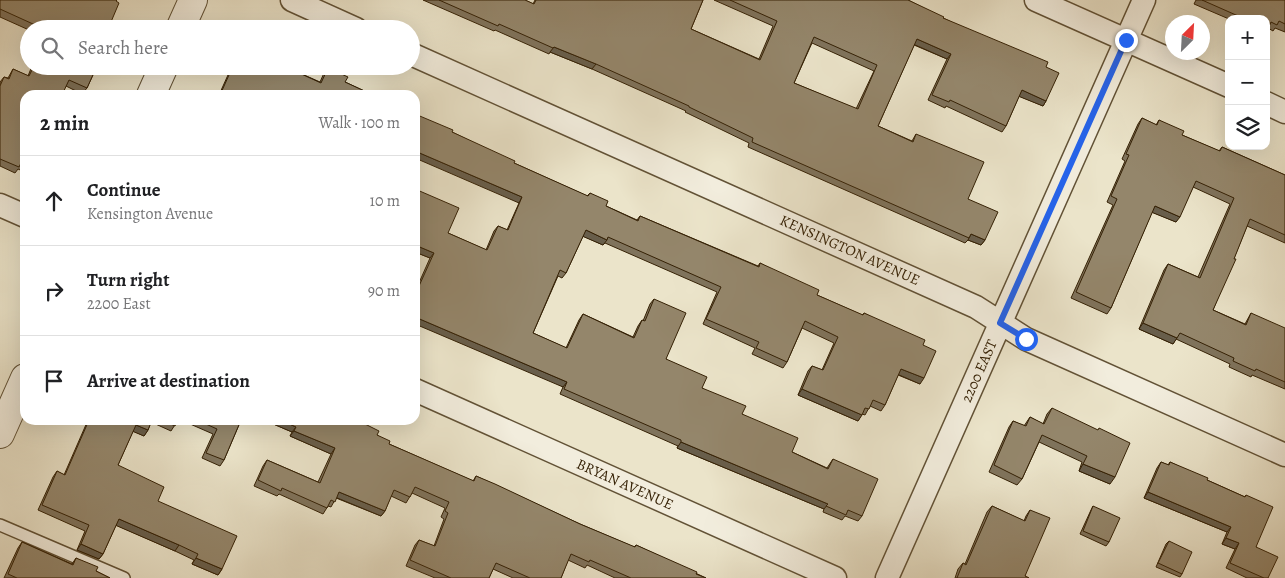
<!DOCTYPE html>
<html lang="en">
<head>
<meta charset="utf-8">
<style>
  body { margin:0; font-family:Alegreya,serif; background:#f6f6f6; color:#202124 }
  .controls { position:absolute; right:15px; top:15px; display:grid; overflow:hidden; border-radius:10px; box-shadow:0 5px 20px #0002 }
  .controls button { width:45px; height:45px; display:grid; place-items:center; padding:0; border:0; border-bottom:1px solid #e0e0e0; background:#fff; color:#202124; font:25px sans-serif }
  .compass { position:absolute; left:1165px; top:15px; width:45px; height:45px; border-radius:50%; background:#fff; box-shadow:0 5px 20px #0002; rotate:24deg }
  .stop { position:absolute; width:15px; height:15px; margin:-11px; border:4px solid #2563eb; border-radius:50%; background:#fff }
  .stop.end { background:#2563eb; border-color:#fff; box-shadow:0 1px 5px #0008 }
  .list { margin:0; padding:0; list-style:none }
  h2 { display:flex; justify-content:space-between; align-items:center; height:65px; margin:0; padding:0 20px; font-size:21px }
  h2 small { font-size:16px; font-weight:400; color:#757577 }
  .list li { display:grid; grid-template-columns:32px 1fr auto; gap:15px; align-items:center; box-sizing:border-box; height:90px; padding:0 20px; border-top:1px solid #e0e0e0 }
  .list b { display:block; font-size:19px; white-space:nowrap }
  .list p { margin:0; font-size:16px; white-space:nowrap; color:#757577 }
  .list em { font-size:16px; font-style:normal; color:#757577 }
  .icon { flex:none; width:28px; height:28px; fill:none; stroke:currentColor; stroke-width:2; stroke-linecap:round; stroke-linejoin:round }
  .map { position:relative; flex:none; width:1285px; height:578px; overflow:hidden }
  .search { position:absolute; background:#fff; box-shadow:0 5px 20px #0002; left:20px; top:20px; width:400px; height:55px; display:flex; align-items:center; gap:12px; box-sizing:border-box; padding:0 18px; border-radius:28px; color:#757577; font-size:19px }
  .panel { position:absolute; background:#fff; box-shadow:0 5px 20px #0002; left:20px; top:90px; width:400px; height:335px; border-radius:15px }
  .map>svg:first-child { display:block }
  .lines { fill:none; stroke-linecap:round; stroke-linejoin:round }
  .service-casing { stroke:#625236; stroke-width:14 }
  .minor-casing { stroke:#625236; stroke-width:25 }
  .tertiary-casing { stroke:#625236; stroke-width:30 }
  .service { stroke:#f2eddd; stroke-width:11 }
  .minor { stroke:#f2eddd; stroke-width:22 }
  .tertiary { stroke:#f2eddd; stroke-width:28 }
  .wall { fill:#7f735c; stroke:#352105; fill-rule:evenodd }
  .shaded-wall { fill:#685e4b; stroke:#352105 }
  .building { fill:#94866b; stroke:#352105; fill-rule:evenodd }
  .route { stroke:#2563eb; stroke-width:6 }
  .labels { text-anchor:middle; stroke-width:5; stroke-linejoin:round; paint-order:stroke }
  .street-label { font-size:15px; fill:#352105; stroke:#f2eddd }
</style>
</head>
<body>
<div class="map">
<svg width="1285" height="578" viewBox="0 0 1285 578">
  <rect width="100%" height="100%" fill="#ebe4ca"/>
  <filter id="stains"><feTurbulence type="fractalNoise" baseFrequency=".004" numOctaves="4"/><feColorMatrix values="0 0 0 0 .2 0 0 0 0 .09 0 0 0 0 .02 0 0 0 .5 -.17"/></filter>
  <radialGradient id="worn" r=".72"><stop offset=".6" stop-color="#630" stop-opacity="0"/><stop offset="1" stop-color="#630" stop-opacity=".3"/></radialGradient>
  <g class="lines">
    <defs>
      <path id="service" d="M0 525 124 578"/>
      <path id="minor" d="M292 0 356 29
        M1036 0 1229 86
        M411 54 976 307 1026 339 1285 455
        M1266 103 1285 112
        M0 205 25 216
        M415 390 835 578
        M887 578 1144 0"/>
      <path id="tertiary" d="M180 29 193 0
        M151 95 164 66
        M0 434 25 378"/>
    </defs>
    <use href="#service" class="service-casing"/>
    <use href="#minor" class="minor-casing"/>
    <use href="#tertiary" class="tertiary-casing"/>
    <use href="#service" class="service"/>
    <use href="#minor" class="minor"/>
    <use href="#tertiary" class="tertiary"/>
  </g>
  <path class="wall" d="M0 0 108 29H29V30L0 17Z
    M423 0H525L533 4 535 0H703L691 29 759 59 773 26 714 0H908L943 18 1046 67V101L1043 106 1019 96 1006 126 1002 132 946 106 945 108 928 100 947 59 914 45 878 126 912 141 916 134 968 199 985 240 981 245 968 240 965 243 748 147 749 143 685 112 686 111 592 69 550 52 549 54 495 30 494 31ZM812 43 874 71 856 109 794 83Z
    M1196 0H1285V32L1275 28 1273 31 1268 28 1266 31V19H1229L1194 4Z
    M32 66H97L87 88 82 94 66 86 25 95V172L18 169 15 173 0 166V82L4 77 8 78 13 69 28 76Z
    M232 66H287L286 67 320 82 324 73 328 68 345 82 373 95H219Z
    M1142 118 1156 125 1159 120 1182 135 1219 151 1222 147 1285 175V243L1247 226 1213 310 1245 324 1251 313 1285 343V389L1252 375 1251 377 1229 367 1230 364 1176 339 1173 344 1139 329 1164 270 1168 264 1198 277 1230 204 1193 187 1176 222 1152 212 1111 308 1107 314 1071 298 1113 205 1107 202 1125 161 1122 159 1138 124Z
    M452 132 514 163 587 196 590 193 606 206 637 220 640 216 758 266 760 263 817 295 862 315 864 313 923 345 920 384 898 375 885 405 881 411 870 406 865 415 862 414 858 421 798 395 808 371 812 366 822 370 834 343 802 328 787 362 783 368 752 354 755 348 703 324 717 292 605 243 603 245 583 236 566 273 562 278 558 276 533 333 566 348 579 320 583 314 633 337 638 326 642 320 643 321 650 304 654 299 666 359 702 388 742 414 792 452 827 468 833 459 862 516 858 521 845 516 842 520 823 512 824 509 677 448 678 446 560 394 563 387 418 285 430 258 415 252V189L448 233 486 250 494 231 498 226 507 230 519 203Z
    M1052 408 1110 484 1079 471 1082 462 1039 442 1022 479 1017 485 989 472 1009 427 1013 421 1024 426 1030 417 1043 424 1047 414Z
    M88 420H178L171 431 151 422 148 430 144 436 133 431 118 465 158 501 222 569 218 575 192 564 194 560 175 551 116 525 103 554 99 559 77 550 85 531 38 510 53 477 57 471 64 475Z
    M181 420H241L224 460 220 466 202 458 213 434Z
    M264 420H348L357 424 359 421 389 444 473 481 476 476 580 524 634 547 636 545 706 578H615L587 565 585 568 568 560 561 578H513L493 569 489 578H435L406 566 415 545 419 540 434 546 444 519 441 517 445 508 412 493 406 503 391 496 385 511 381 516 336 498 331 507 328 506 323 514 279 494 277 496 254 486 263 466 267 460 318 482 331 454 290 436 292 432Z
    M1161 462 1168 465 1170 462 1207 480 1245 497 1246 495 1256 547 1268 578H1247L1226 568 1235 549 1222 544 1227 532 1144 498 1157 468Z
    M992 506 1024 521 1026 516 1030 510 1025 576 1029 578H955L958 569 963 563 965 564 987 512Z
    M1093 506 1109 542 1106 546 1080 534 1091 510Z
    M1169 541 1182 574 1180 577 1156 567 1166 544Z
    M22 542 72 564 76 558 96 571 110 578H4L18 548Z"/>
  <path class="shaded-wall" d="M917 39 951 54 947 59 913 44Z
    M554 47 596 64 592 69 550 52Z
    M1022 90 1046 101 1043 106 1018 96Z
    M415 151 522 197 519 203 415 158Z
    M1155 206 1180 217 1176 222 1151 212Z
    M586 230 607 240 603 245 582 236Z
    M971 234 985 240 981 245 968 240Z
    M415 245 434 253 430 258 415 252Z
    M415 317 567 382 563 387 415 324Z
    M1143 323 1177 338 1173 344 1139 329Z
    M901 369 924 378 920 384 897 374Z
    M802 389 862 415 858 421 798 395Z
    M264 420H281L296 427 292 432Z
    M136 425 148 430 144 436 132 431Z
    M294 431 335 448 331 454 290 436Z
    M681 442 828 504 824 509 677 448Z
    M1083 464 1115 477 1110 484 1079 471Z
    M339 492 385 511 381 516 335 497Z
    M1148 492 1231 527 1227 532 1144 498Z
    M119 519 179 545 175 551 115 525Z
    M1226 538 1239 543 1235 549 1222 544Z
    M81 544 103 554 99 559 77 550Z
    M196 558 222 569 218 575 192 564Z"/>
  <path class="building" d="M0 0H117L116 1 119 3 108 29H44L0 9Z
    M439 0H525L534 4 536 0H703L691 29 760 60 777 21 730 0H908L944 17 943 18 1048 62 1046 67 1059 73 1046 101 1022 90 1006 126 950 100 949 102 932 95 951 54 917 39 878 126 913 142 916 134 984 162 968 199 998 212 985 240 971 234 969 238 752 142 753 138 689 107V106L596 64 554 47 553 48 499 24 498 26ZM814 37 877 65 858 109 794 83Z
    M1202 0H1285V24L1279 21 1277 25 1271 22 1268 29 1266 28V19H1245Z
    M34 66H97L87 88 69 80 62 95H25V164L21 163 19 167 0 159V86L4 77 9 79 13 69 29 76Z
    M233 66H287L286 67 321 83 328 68 348 77 345 82 373 95H220Z
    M415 114 453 130 452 132 515 161 514 163 588 196 590 193 608 201 606 206 638 221 640 216 759 267 760 263 819 290 817 295 863 315 864 313 925 340 923 345 936 351 924 378 901 369 885 405 873 400 869 409 865 408 862 415 802 389 812 366 823 370 838 337 805 321 787 362 756 348 759 342 706 319 721 287 608 237 607 240 586 230 566 273 560 270 533 333 567 348 583 314 634 338 642 320 645 321 654 299 686 313 666 359 707 377 702 388 746 406 742 414 798 438 792 452 828 469 833 459 878 479 862 516 848 510 846 515 826 506 828 504 681 442V440L564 389 567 382 415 317V284L419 286 434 253 415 245V189L459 208 448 233 487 250 498 226 508 230 522 197 415 151Z
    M1142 118 1157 125 1159 120 1184 131 1182 135 1220 151 1222 147 1285 175V235L1250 219 1234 259H1236L1213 310 1246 325 1251 313 1285 328V382L1256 369 1255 371 1233 361 1234 358 1180 333 1177 338 1143 323 1168 264 1200 278 1234 198 1196 181 1180 217 1155 206 1111 308 1076 292 1117 199 1111 196 1129 155 1126 154Z
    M1052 408 1098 430 1099 428 1130 443 1115 477 1083 464 1087 456 1042 435 1022 479 994 465 1013 421 1026 426 1030 417 1044 424Z
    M89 420H152L148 430 136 425 118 465 164 487 158 501 237 536 222 569 196 558 198 554 179 545 119 519 103 554 81 544 89 525 42 505 57 471 65 475Z
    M162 420H178L175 426Z
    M197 420H241L224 460 206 453 217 429Z
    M281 420H348L358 424 359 421 379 431 377 435 390 441 389 444 474 481 476 476 495 484 580 524 635 547 636 545 697 572 696 574 706 578H631L590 560 589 562 571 554 561 578H530L496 563 489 578H451L410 560 419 540 435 546 448 513 445 511 449 502 415 487 410 497 394 490 385 511 339 492 335 502 331 500 327 508 282 488 281 491 258 480 267 460 320 483 335 448 294 431 296 427Z
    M1161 462 1169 465 1170 462 1208 478 1207 480 1245 497 1246 495 1273 507 1256 547 1278 557 1268 578H1264L1230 563 1239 543 1226 538 1231 527 1148 492Z
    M992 506 1025 521 1030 510 1050 518 1025 576 1029 578H957L963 563 966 565Z
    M1093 506 1120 518 1109 542 1083 531Z
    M1169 541 1192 552 1182 574 1158 563Z
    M22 542 73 565 76 558 98 567 96 571 110 578H17L8 574Z"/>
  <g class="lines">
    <path class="route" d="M1026 339 1000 323 1126 40"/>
  </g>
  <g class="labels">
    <g class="street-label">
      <text transform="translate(850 250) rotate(24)" y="5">KENSINGTON AVENUE</text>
      <text transform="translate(979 371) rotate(-66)" y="5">2200 EAST</text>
      <text transform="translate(625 484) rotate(24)" y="5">BRYAN AVENUE</text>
    </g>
  </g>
  <rect width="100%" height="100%" filter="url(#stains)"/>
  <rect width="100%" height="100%" fill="url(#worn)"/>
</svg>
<div class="controls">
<button>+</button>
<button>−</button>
<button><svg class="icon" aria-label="layers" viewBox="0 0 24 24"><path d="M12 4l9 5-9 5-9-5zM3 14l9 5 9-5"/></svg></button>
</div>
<svg class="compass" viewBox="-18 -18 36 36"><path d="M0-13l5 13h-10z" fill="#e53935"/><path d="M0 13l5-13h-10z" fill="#757577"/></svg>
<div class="stop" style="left:1026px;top:339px"></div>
<div class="stop end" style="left:1126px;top:40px"></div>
<div class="search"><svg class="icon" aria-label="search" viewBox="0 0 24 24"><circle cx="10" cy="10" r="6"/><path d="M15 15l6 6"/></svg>Search here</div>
<section class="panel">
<h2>2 min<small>Walk · 100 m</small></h2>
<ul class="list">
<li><svg class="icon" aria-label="ahead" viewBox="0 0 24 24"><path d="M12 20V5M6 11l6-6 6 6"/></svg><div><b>Continue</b><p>Kensington Avenue</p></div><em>10 m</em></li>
<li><svg class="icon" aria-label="right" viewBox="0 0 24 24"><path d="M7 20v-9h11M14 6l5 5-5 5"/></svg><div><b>Turn right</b><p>2200 East</p></div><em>90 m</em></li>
<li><svg class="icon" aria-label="arrive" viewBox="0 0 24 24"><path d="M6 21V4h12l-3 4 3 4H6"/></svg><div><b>Arrive at destination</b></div></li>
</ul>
</section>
</div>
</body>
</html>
